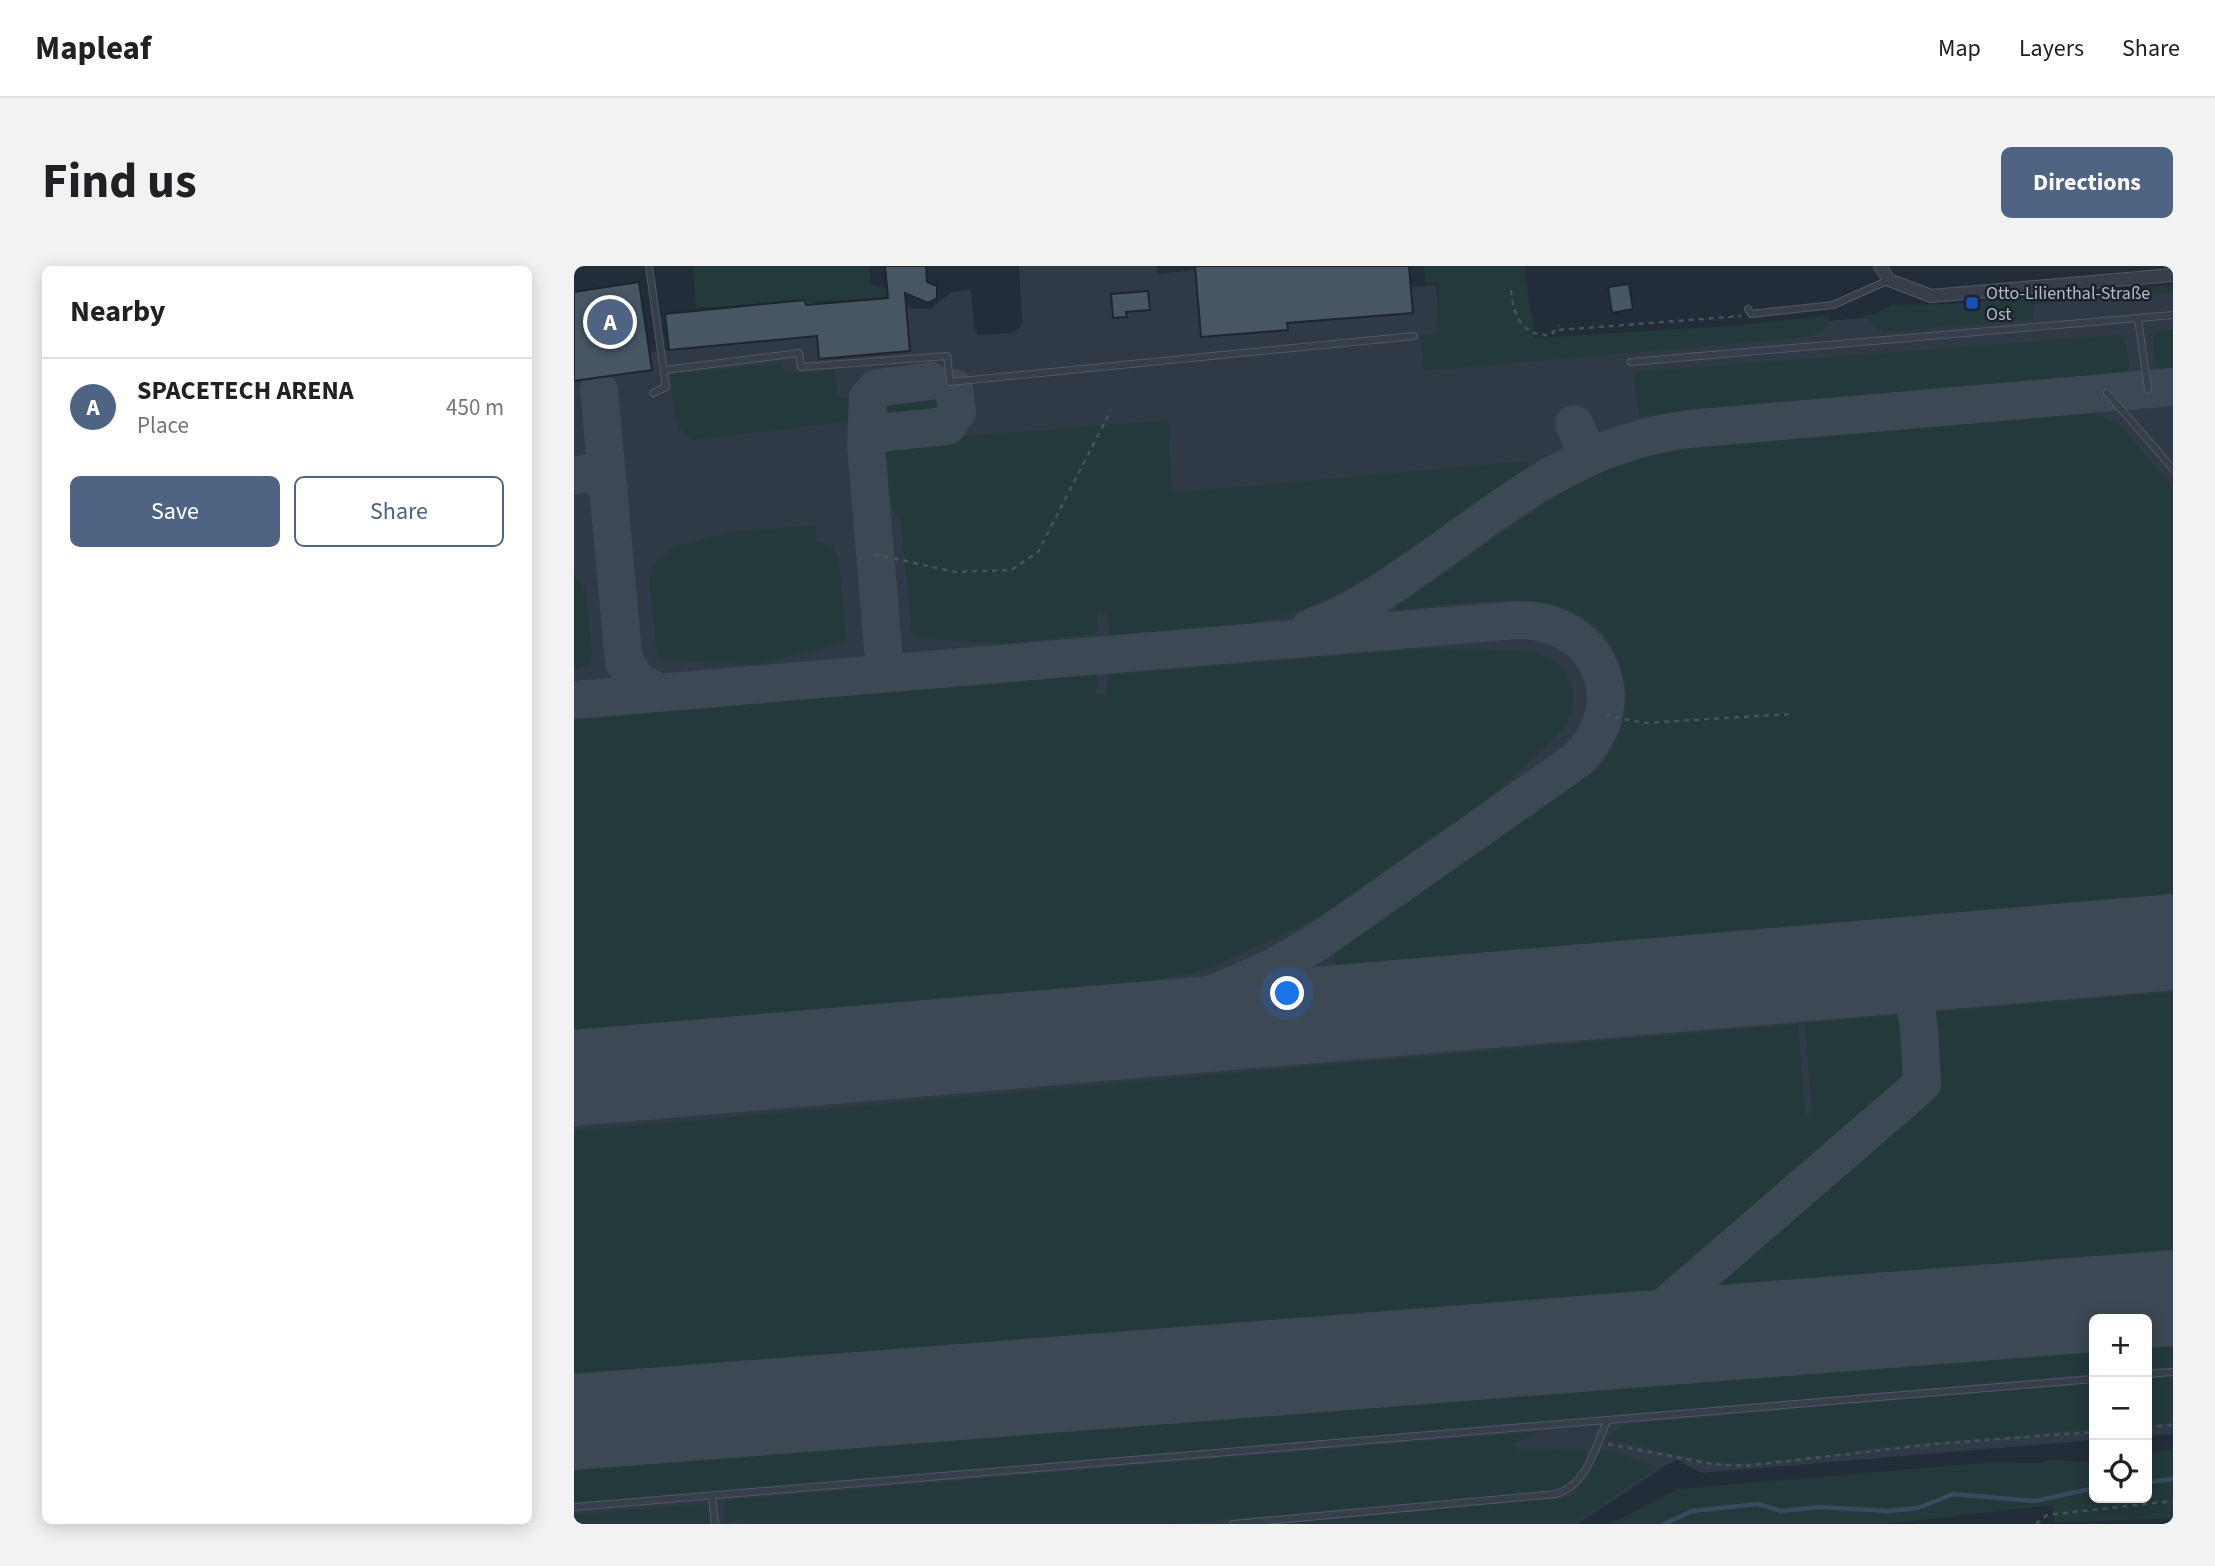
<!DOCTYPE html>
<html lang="en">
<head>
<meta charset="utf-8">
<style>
  body { margin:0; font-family:"Source Sans 3",sans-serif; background:#f2f2f2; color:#202124 }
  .controls { position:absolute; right:21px; bottom:21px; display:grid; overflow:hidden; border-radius:10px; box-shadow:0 4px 18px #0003 }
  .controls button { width:63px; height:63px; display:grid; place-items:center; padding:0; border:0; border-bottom:2px solid #e0e0e0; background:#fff; color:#202124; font:35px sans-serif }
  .you { position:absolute; left:714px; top:728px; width:24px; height:24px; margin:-18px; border:5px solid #fff; border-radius:50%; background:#1a73e8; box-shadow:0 0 0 10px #1a73e833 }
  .badge { display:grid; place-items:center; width:46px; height:46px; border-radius:50%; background:#4e6482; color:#fff; font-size:23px; font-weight:700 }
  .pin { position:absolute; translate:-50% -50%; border:4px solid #fff; box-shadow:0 2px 7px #0006 }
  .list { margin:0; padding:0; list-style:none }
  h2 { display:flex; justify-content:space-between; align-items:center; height:91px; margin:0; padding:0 28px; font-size:30px }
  h2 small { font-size:23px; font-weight:400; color:#757577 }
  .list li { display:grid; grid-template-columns:46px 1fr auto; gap:21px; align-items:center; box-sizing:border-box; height:98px; padding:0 28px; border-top:2px solid #e0e0e0 }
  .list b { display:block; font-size:26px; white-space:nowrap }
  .list p { margin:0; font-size:23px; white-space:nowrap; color:#757577 }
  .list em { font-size:23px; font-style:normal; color:#757577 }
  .actions { display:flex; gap:14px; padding:21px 28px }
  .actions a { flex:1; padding:16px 0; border:2px solid #4e6482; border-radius:10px; text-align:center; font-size:24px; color:#4e6482 }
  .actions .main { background:#4e6482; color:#fff }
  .icon { flex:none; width:38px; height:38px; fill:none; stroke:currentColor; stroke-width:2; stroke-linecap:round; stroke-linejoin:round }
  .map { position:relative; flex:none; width:1599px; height:1258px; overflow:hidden; border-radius:10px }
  header { display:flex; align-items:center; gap:42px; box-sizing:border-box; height:98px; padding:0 35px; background:#fff; border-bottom:2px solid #e0e0e0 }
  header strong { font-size:33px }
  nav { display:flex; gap:38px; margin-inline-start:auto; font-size:24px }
  .intro { display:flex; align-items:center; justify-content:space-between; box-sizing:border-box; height:168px; padding:0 42px }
  h1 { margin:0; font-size:49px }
  .button { padding:18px 32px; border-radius:10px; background:#4e6482; color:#fff; font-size:24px; font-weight:700 }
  main { display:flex; gap:42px; padding:0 42px }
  aside { flex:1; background:#fff; border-radius:10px; box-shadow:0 4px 18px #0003 }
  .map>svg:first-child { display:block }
  .airport { fill:#303a47 }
  .green { fill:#24393a }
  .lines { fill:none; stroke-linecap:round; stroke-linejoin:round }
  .stream { stroke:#364a60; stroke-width:4.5 }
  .taxiway { stroke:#3d4855; stroke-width:38 }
  .runway { stroke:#3d4855; stroke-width:96 }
  .building { fill:#485563; stroke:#1d2630; stroke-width:2 }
  .service-casing { stroke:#515a64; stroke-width:8 }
  .minor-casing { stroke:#515a64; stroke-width:14 }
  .path { stroke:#425658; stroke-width:2.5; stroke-dasharray:5 5; stroke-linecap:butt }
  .service { stroke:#363f4a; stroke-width:6 }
  .minor { stroke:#363f4a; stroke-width:12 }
  .transit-dot { fill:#1a4fb4; stroke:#1b242e; stroke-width:2.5 }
  .labels { text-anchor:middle; stroke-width:5; stroke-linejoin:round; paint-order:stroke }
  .poi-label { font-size:18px; fill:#b1bac6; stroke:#1b242e; text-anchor:start }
</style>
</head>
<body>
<header>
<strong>Mapleaf</strong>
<nav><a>Map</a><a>Layers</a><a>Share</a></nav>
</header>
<div class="intro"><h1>Find us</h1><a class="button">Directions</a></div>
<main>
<aside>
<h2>Nearby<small></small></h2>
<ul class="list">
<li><span class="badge">A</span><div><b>SPACETECH ARENA</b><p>Place</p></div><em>450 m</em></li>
</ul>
<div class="actions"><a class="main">Save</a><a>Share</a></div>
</aside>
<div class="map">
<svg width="1599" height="1258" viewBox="0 0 1599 1258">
  <rect width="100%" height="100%" fill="#222d39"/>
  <path class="airport" d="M445 0H583L584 8 622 4 721 29 862 19 867 87 1599 26V1168L1573 1170V1053H1520V1174L1127 1207 1102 1193 1003 1258H0V115L78 104 75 86 95 84 91 48 240 33 241 38 331 30 332 38 338 43H357L377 26 397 24 400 62 404 69 439 67 448 59Z"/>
  <path class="green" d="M118 0H295L297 19 313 22 312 32 122 42Z
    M850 0H950L961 72 1155 60 1256 49 1253 62 1234 71 850 105 846 70 862 68 864 17H851Z
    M1599 19V26L1458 38 1460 53 1311 66 1302 62 1289 49 1302 48 1317 39 1378 38Z
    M1599 63V102L1588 103 1581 97 1579 72 1584 65Z
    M1545 69 1552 79 1556 100 1551 106 1065 150 1059 106Z
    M208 98 210 107 261 104 264 132 278 131 285 134 287 145 278 155 118 174C96 161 99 131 97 108Z
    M377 124V145L371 151 312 155 305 146V135L310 128Z
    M1521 147 1546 159 1599 222V629L761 703V687L1024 503C1045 478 1057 446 1050 413 1027 305 902 338 824 344L823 340 988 225 1057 192 1101 183Z
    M594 154 598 227 953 195 954 201C881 251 799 321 715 348 659 366 594 364 536 369L534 349 524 348 522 368 429 378 345 372 338 367 327 256 311 231 306 177Z
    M241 259 243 276 258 281 265 293 272 373 266 378 182 399 91 393 83 390 75 312 82 293 93 290 97 281 158 266Z
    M0 309 12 325 18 391 15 399 0 403Z
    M856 382 959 386 981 395 992 407 999 426 998 446 989 464 907 539 762 640 727 660 634 703 581 715 0 764V454L523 408V429L532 430 534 409Z
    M1599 726V1101L1573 1103V1053H1520V1108L0 1238V865L1224 758 1231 848H1238L1231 757 1340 748 1348 785 1358 783 1356 746Z
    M1599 1111V1156L1573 1158V1113Z
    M1520 1117V1163L1298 1182 1255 1190 1167 1198 1139 1196 1032 1173 1050 1158Z
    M958 1166V1172L941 1176V1184L1012 1183C1012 1204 1000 1218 982 1225L601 1258H173L166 1253 150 1258V1238L153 1234Z
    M1599 1184V1252L1480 1257 1478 1239 1314 1258H1035L1104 1223 1419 1196 1466 1197 1477 1193 1520 1197V1232H1573V1186Z
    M1026 1185 1043 1187 1083 1201 999 1258H709L996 1231 1010 1215Z
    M129 1238 134 1244 135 1258H0V1249Z"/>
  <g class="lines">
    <path class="stream" d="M1573 1216 1599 1213
      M1090 1258 1118 1245 1184 1238 1207 1245 1245 1241 1314 1245 1344 1242 1379 1228 1461 1235 1520 1222"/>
    <path class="taxiway" d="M25 124 50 396 65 416 85 427
      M1000 158 1011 182 1020 186
      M292 179 298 169 304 167 373 160 383 145 380 122
      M0 209 20 207 35 222
      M736 362C777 348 812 323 847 299 937 236 1002 178 1115 163L1599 121
      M311 407 292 179 294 132 303 122 357 115
      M0 434 943 354C1024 353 1062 436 1003 494L745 675 698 702 628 733 588 747 478 772
      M1051 1075 1348 818 1345 763 1336 699"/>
    <path class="runway" d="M0 812 1599 676
      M0 1156 1599 1032"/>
  </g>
  <path class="building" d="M311 0H352L353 16 363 20V32L354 37 331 27 336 85 245 93 243 70 95 84 91 48 231 34 232 39 314 32Z
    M621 0H835L839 47 713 57 714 64 627 71Z
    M65 16 78 104 0 115V26Z
    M1055 18 1059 43 1038 47 1034 21Z
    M574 25 576 44 552 46 553 51 539 52 537 28Z"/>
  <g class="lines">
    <defs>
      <path id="service" d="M75 0 92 121 79 127
        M1174 43 1177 48 1259 39 1315 14
        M1564 53 1574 123
        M1057 96 1599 49
        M90 104 225 87 227 101 373 90 376 116 840 70
        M1533 127 1599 203
        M1573 1108 1599 1106
        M138 1230 141 1258
        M0 1241 1520 1113
        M659 1258 982 1228C1013 1219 1021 1182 1033 1155"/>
      <path id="minor" d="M1306 0 1315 14 1357 30 1599 9"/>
    </defs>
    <use href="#service" class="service-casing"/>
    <use href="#minor" class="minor-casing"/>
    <path class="path" d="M937 24C939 49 948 71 977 69L985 59
      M985 64 1167 50
      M300 288 381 306 437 304 464 286 537 144
      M1031 449 1071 457 1217 448
      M1573 1161 1599 1159
      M1034 1178 1138 1198 1170 1200 1360 1178 1520 1166
      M1462 1258 1473 1249 1599 1235"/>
    <use href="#service" class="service"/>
    <use href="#minor" class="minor"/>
  </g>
  <rect class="transit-dot" x="1391" y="30" width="14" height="14" rx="3.5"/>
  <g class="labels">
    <g class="poi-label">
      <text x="1412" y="33">Otto-Lilienthal-Straße<tspan x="1412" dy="21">Ost</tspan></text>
    </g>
  </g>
</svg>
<div class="controls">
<button>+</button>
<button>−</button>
<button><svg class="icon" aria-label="locate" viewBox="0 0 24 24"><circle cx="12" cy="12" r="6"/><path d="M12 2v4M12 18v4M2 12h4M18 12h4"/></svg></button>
</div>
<div class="you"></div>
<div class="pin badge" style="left:36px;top:56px">A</div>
</div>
</main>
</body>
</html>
